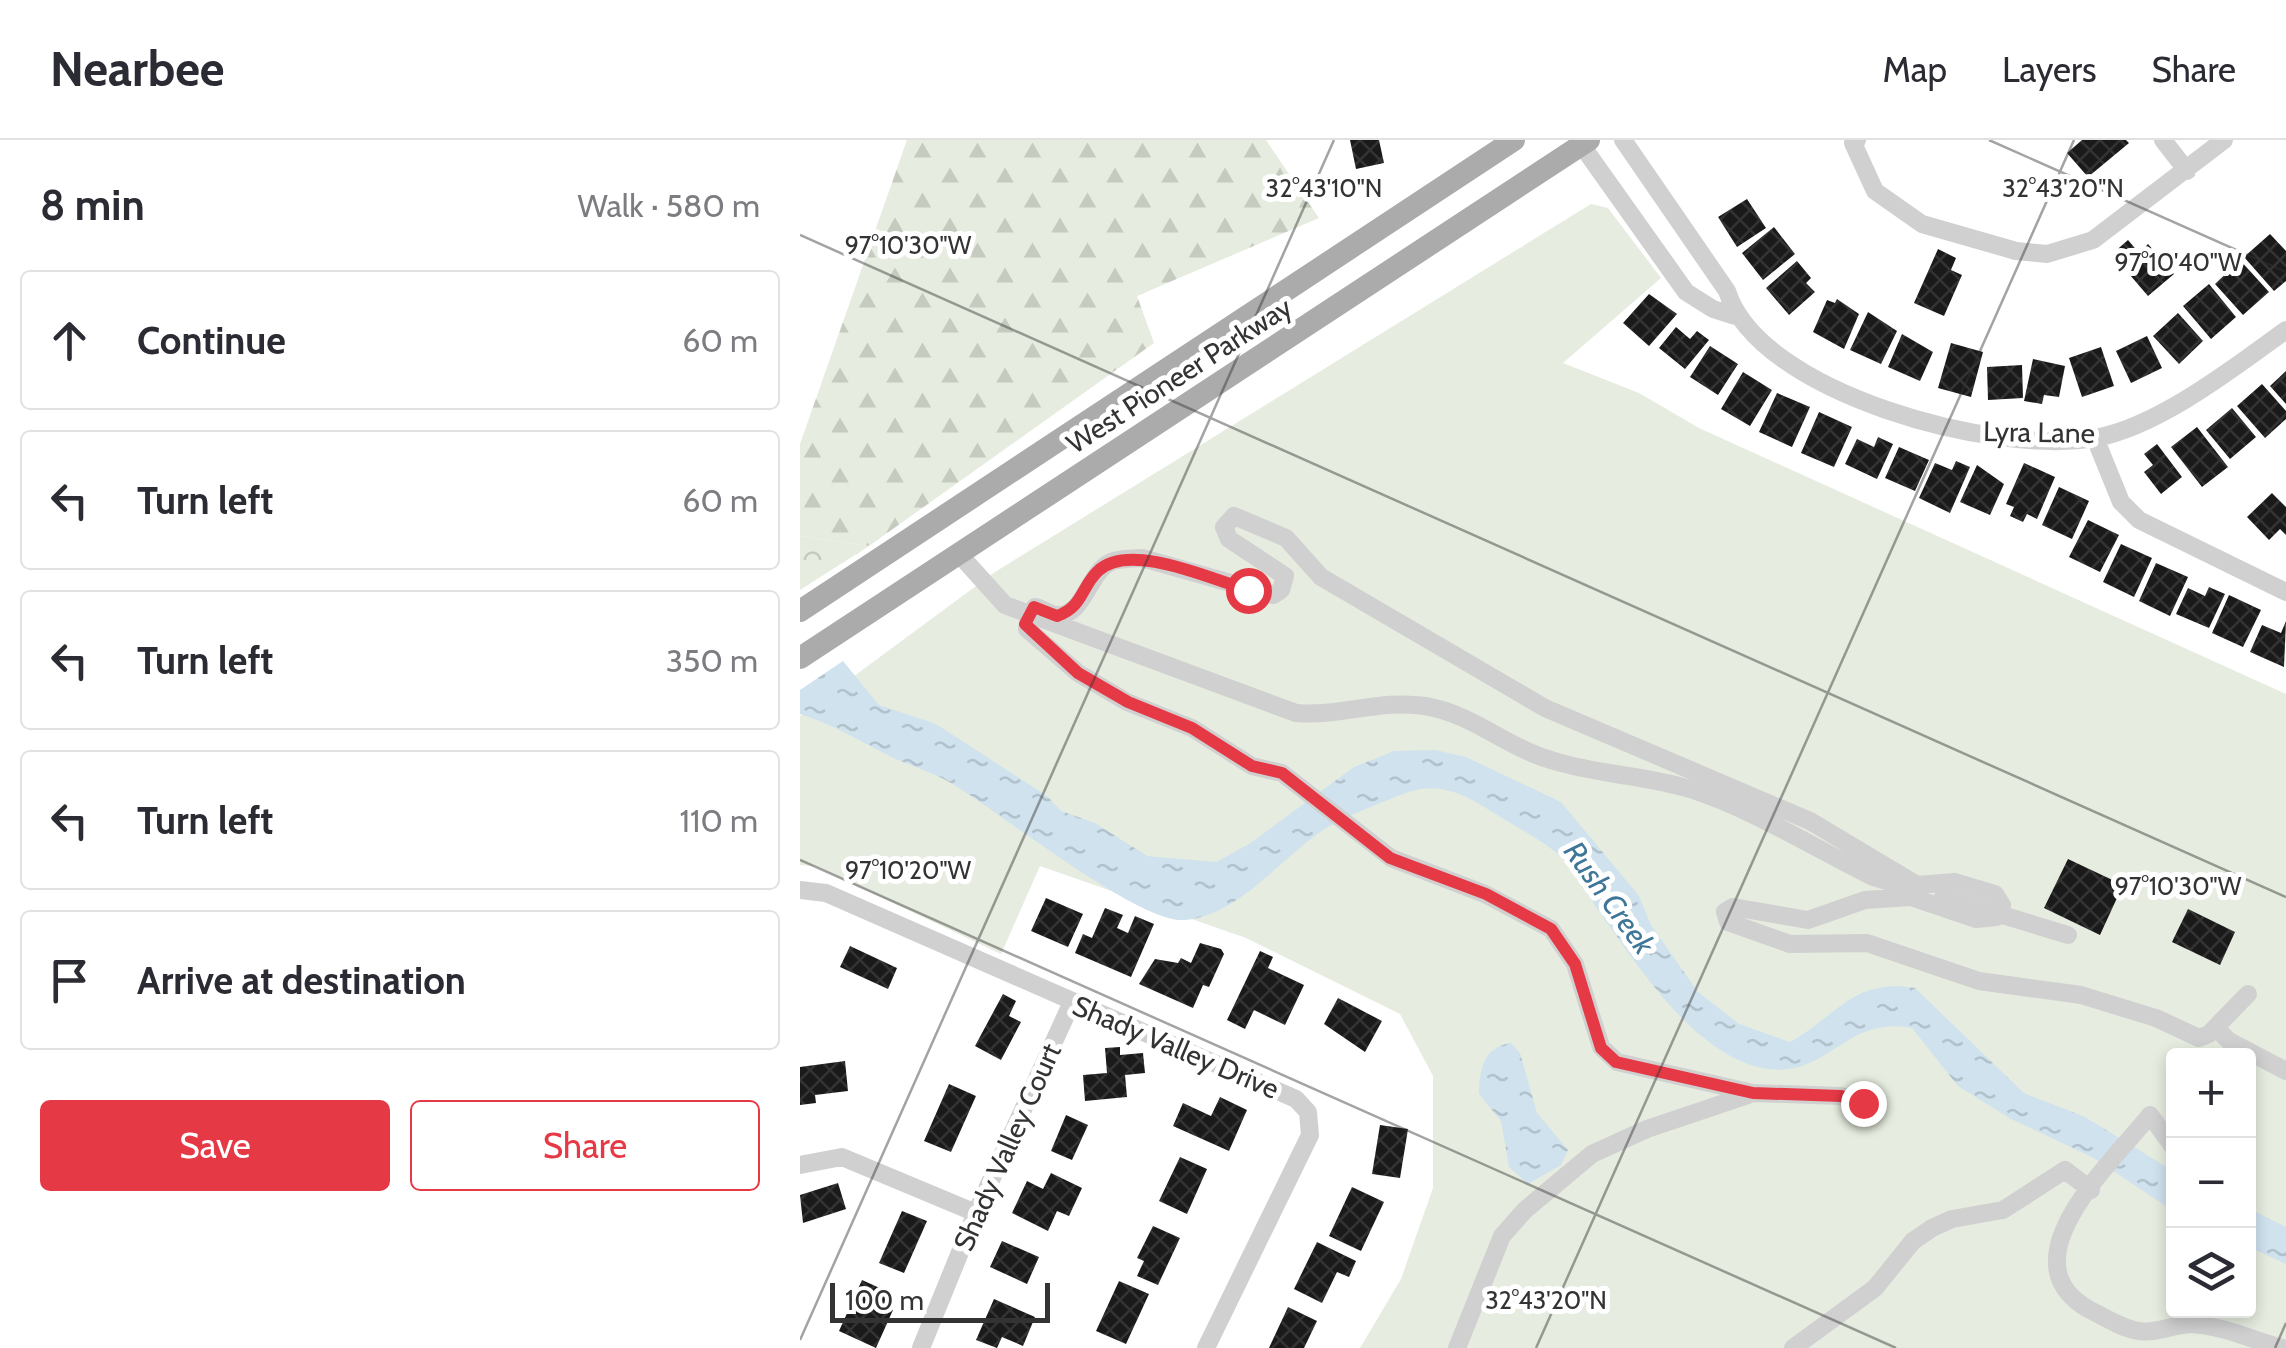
<!DOCTYPE html>
<html lang="en">
<head>
<meta charset="utf-8">
<style>
  body { margin:0; font-family:Cabin,sans-serif; background:#f2f2f3; color:#2b2b33 }
  .controls { position:absolute; right:30px; bottom:30px; display:grid; overflow:hidden; border-radius:10px; box-shadow:0 5px 15px #0003 }
  .controls button { width:90px; height:90px; display:grid; place-items:center; padding:0; border:0; border-bottom:2px solid #e1e1e2; background:#fff; color:#2b2b33; font:50px sans-serif }
  .scale { position:absolute; left:30px; bottom:25px; width:220px; box-sizing:border-box; padding-left:10px; border:5px solid #333; border-top:0; font-size:28px; line-height:35px; white-space:nowrap; color:#333; -webkit-text-stroke:8px #fff; paint-order:stroke }
  .stop { position:absolute; width:30px; height:30px; margin:-22px; border:8px solid #e63946; border-radius:50%; background:#fff }
  .stop.end { background:#e63946; border-color:#fff; box-shadow:0 2px 10px #0008 }
  .list { margin:0; padding:0; list-style:none }
  h2 { display:flex; justify-content:space-between; align-items:center; height:130px; margin:0; padding:0 40px; font-size:42px }
  h2 small { font-size:32px; font-weight:400; color:#7c7c81 }
  .list li { display:grid; grid-template-columns:65px 1fr auto; gap:30px; align-items:center; box-sizing:border-box; height:140px; margin:0 20px 20px; padding:0 20px; border:2px solid #e1e1e2; border-radius:10px }
  .list b { display:block; font-size:38px; white-space:nowrap }
  .list em { font-size:32px; font-style:normal; color:#7c7c81 }
  .actions { display:flex; gap:20px; padding:30px 40px }
  .actions a { flex:1; padding:22px 0; border:2px solid #e63946; border-radius:10px; text-align:center; font-size:35px; color:#e63946 }
  .actions .main { background:#e63946; color:#fff }
  .icon { flex:none; width:55px; height:55px; fill:none; stroke:currentColor; stroke-width:2; stroke-linecap:round; stroke-linejoin:round }
  .map { position:relative; flex:none; width:1486px; height:1208px; overflow:hidden }
  header { display:flex; align-items:center; gap:60px; box-sizing:border-box; height:140px; padding:0 50px; background:#fff; border-bottom:2px solid #e1e1e2 }
  header strong { font-size:48px }
  nav { display:flex; gap:55px; margin-inline-start:auto; font-size:35px }
  main { display:flex }
  aside { flex:1; background:#fff }
  .map>svg:first-child { display:block }
  .green { fill:#e6ecdf; fill-rule:evenodd }
  .forest { fill:url(#forest-firs) }
  .park { fill:url(#park-crowns) }
  .water { fill:url(#water-ripples) }
  .building { fill:url(#building-cross-hatch) }
  .lines { fill:none; stroke-linecap:round; stroke-linejoin:round }
  .minor { stroke:#d0d0d0; stroke-width:18 }
  .major { stroke:#ababab; stroke-width:22 }
  .route { stroke:#e63946; stroke-width:12 }
  .ticks { fill:none; stroke:#333; stroke-width:2.5; stroke-opacity:0.45 }
  .labels { text-anchor:middle; stroke-width:10; stroke-linejoin:round; paint-order:stroke }
  .street-label { font-size:28px; fill:#333; stroke:#fff }
  .water-label { font-size:30px; font-style:italic; fill:#3f7597; stroke:#fff }
  .ticks-label { font-size:25px; text-anchor:middle; fill:#333; stroke:#fff; stroke-width:10; stroke-linejoin:round; paint-order:stroke }
</style>
</head>
<body>
<header>
<strong>Nearbee</strong>
<nav><a>Map</a><a>Layers</a><a>Share</a></nav>
</header>
<main>
<aside>
<h2>8 min<small>Walk · 580 m</small></h2>
<ul class="list">
<li><svg class="icon" aria-label="ahead" viewBox="0 0 24 24"><path d="M12 20V5M6 11l6-6 6 6"/></svg><div><b>Continue</b></div><em>60 m</em></li>
<li><svg class="icon" aria-label="left" viewBox="0 0 24 24"><path d="M17 20v-9H6M10 6l-5 5 5 5"/></svg><div><b>Turn left</b></div><em>60 m</em></li>
<li><svg class="icon" aria-label="left" viewBox="0 0 24 24"><path d="M17 20v-9H6M10 6l-5 5 5 5"/></svg><div><b>Turn left</b></div><em>350 m</em></li>
<li><svg class="icon" aria-label="left" viewBox="0 0 24 24"><path d="M17 20v-9H6M10 6l-5 5 5 5"/></svg><div><b>Turn left</b></div><em>110 m</em></li>
<li><svg class="icon" aria-label="arrive" viewBox="0 0 24 24"><path d="M6 21V4h12l-3 4 3 4H6"/></svg><div><b>Arrive at destination</b></div></li>
</ul>
<div class="actions"><a class="main">Save</a><a>Share</a></div>
</aside>
<div class="map">
<svg width="1486" height="1208" viewBox="0 0 1486 1208">
  <defs>
    <pattern id="forest-firs" width="22" height="20" patternUnits="userSpaceOnUse" patternTransform="scale(2.5)"><rect width="22" height="20" fill="#e6ecdf"/><path d="M5 1l3.5 6h-7zM16 11l3.5 6h-7z" fill="#c6cbc0"/></pattern>
    <pattern id="park-crowns" width="20" height="18" patternUnits="userSpaceOnUse" patternTransform="scale(2.5)"><rect width="20" height="18" fill="#e6ecdf"/><path d="M2 6a3 3 0 1 1 6 0M12 15a3 3 0 1 1 6 0" fill="none" stroke="#c6cbc0"/></pattern>
    <pattern id="water-ripples" width="26" height="14" patternUnits="userSpaceOnUse" patternTransform="scale(2.5)"><rect width="26" height="14" fill="#cfe2ee"/><path d="M2 4q2-2 4 0t4 0M15 11q2-2 4 0t4 0" fill="none" stroke="#b2c2cd"/></pattern>
    <pattern id="building-cross-hatch" width="8" height="8" patternUnits="userSpaceOnUse" patternTransform="scale(2.5)"><rect width="8" height="8" fill="#1a1a1a"/><path d="M0 0l8 8M0 8l8-8" fill="none" stroke="#333"/></pattern>
  </defs>
  <rect width="100%" height="100%" fill="#fff"/>
  <path class="green" d="M791 64 808 68 861 138 763 223 839 253 899 288 1486 554V1208H560L601 1139 633 1048V936L600 874 446 798 240 726 201 814 15 726 0 725V576L195 432ZM1374 916H1448V1170H1374Z"/>
  <path class="forest" d="M107 0H466L519 78 337 156 354 203 69 406 0 396V304Z"/>
  <path class="park" d="M0 396 69 406 0 450Z"/>
  <path class="water" d="M43 521 79 565 136 584 247 656 261 671 295 683 347 716 416 722 449 704 554 627 594 611 635 610 666 617 761 662 839 756 851 785 898 852 939 884 990 902C1034 879 1053 837 1115 848L1224 953 1285 977 1373 1031V1071L1294 1018 1211 979 1158 946 1112 888C1043 874 1026 944 958 927 888 909 833 818 794 764 786 752 781 736 771 726 752 706 725 692 702 678 684 667 663 652 641 649 621 646 608 652 590 659 564 670 539 678 516 695 476 724 436 776 384 780 339 784 197 670 151 643 134 633 114 627 96 619 63 603 35 585 0 574V550Z
    M711 903 720 913 737 973 768 1010 761 1025 728 1044 709 1027 701 981 679 954C680 928 683 908 711 903Z
    M1448 1068 1486 1087V1124L1449 1107Z"/>
  <path class="building" d="M550 0H579L584 23 556 29Z
    M1282 0H1326L1329 3 1288 37 1267 13Z
    M947 59 966 88 937 107 918 77Z
    M974 87 995 114 963 140 942 113Z
    M1470 94 1486 111V141L1474 151 1444 117Z
    M1328 100 1339 113 1348 104 1374 134 1348 156 1312 114Z
    M1138 109 1156 118 1151 130 1162 135 1144 176 1114 163Z
    M1440 120 1469 152 1443 175 1415 144Z
    M997 121 1011 138 1006 143 1015 152 989 175 966 148Z
    M1409 144 1436 177 1411 199 1383 166Z
    M849 154 877 174 849 206 823 183Z
    M1037 159 1059 174 1044 209 1013 192 1027 160 1035 163Z
    M1068 172 1097 191 1081 224 1050 210Z
    M1378 173 1403 201 1379 224 1353 196Z
    M876 187 890 199 897 191 909 200 885 229 859 208Z
    M1102 194 1133 212 1120 241 1088 227Z
    M1347 196 1362 228 1331 243 1316 211Z
    M1151 203 1183 212 1171 257 1138 248Z
    M910 206 938 224 918 255 890 237Z
    M1301 207 1314 246 1282 257 1269 218Z
    M1233 219 1265 226 1259 257 1244 255 1242 264 1224 261Z
    M1222 225 1223 258 1188 260 1187 227Z
    M1486 231V264L1470 246Z
    M943 232 972 250 950 286 921 269Z
    M1462 244 1486 271V279L1465 298 1437 266Z
    M977 253 1010 267 992 307 959 292Z
    M1432 268 1456 297 1430 319 1406 290Z
    M1019 272 1052 287 1034 327 1001 313Z
    M1397 287 1428 327 1402 347 1371 307Z
    M1078 297 1093 304 1077 339 1045 324 1057 299 1074 307Z
    M1357 304 1382 337 1361 354 1344 332 1353 325 1344 314Z
    M1099 307 1129 320 1115 351 1085 338Z
    M1156 321 1170 327 1150 373 1119 358 1135 323 1152 330Z
    M1224 323 1255 337 1237 379 1227 374 1223 382 1210 376 1214 367 1206 364Z
    M1177 325 1204 344 1190 375 1160 362Z
    M1259 347 1289 361 1272 399 1242 385Z
    M1472 353 1486 367V395L1480 389 1469 400 1447 377Z
    M1288 380 1319 395 1300 432 1269 417Z
    M1321 404 1352 418 1334 457 1303 442Z
    M1356 423 1388 437 1370 476 1339 461Z
    M1409 447 1425 454 1409 488 1376 474 1388 448 1405 456Z
    M1429 455 1461 470 1443 507 1412 493Z
    M1486 481 1484 527 1450 512 1462 485 1481 493Z
    M1268 719 1323 745 1300 795 1244 768Z
    M246 758 283 774 268 807 231 791Z
    M305 768 323 775 317 788 328 793 335 776 354 784 331 837 275 813 283 794 292 798Z
    M1388 769 1435 792 1420 825 1372 802Z
    M400 803 421 809 424 814 409 847 403 845 393 868 339 844 355 819 378 823 381 818 391 823Z
    M50 806 97 828 88 849 40 827Z
    M460 811 473 817 468 828 504 845 485 885 454 870 445 889 427 880Z
    M203 854 216 861 209 876 221 882 201 920 175 906Z
    M538 858 582 881 565 912 524 884Z
    M320 907V915L343 913 345 933 325 935 327 957 285 961 283 935 307 933 305 908Z
    M45 921 48 951 15 955 16 963 0 965V927Z
    M149 944 176 956 151 1012 124 1001Z
    M420 957 447 970 429 1011 373 986 383 963 411 976Z
    M266 975 288 985 272 1020 251 1011Z
    M580 985 608 989 600 1038 572 1034Z
    M380 1017 407 1029 387 1074 359 1061Z
    M251 1033 282 1048 269 1076 257 1071 248 1091 212 1073 227 1041 243 1049Z
    M38 1043 46 1069 3 1083 0 1055Z
    M552 1047 584 1062 561 1111 529 1096Z
    M102 1071 127 1081 104 1133 79 1123Z
    M353 1086 380 1098 358 1145 337 1136 344 1121 337 1118Z
    M202 1101 239 1117 227 1144 190 1127Z
    M517 1102 556 1121 549 1137 537 1132 522 1163 494 1149Z
    M62 1140 93 1154 87 1167 93 1170 76 1208 39 1191Z
    M319 1141 349 1154 326 1204 296 1191Z
    M194 1159 235 1177 223 1206 202 1197 197 1208 176 1200Z
    M488 1167 517 1181 504 1208H469Z"/>
  <g class="lines">
    <path class="minor" d="M778 0 886 152 913 169 935 176
      M823 0 927 151C959 254 1197 316 1295 298 1358 287 1435 227 1486 190
      M1057 0 1053 3 1075 51 1122 84 1216 111 1247 114 1293 100 1424 0
      M1363 0 1387 31
      M1295 298 1321 362 1339 380 1486 452
      M159 414 205 465 496 573C540 577 581 559 625 566 673 574 706 607 751 620 797 635 847 635 893 650 952 669 1016 709 1073 737L1103 746
      M0 750 26 753 496 959 508 972 510 995 406 1208
      M1143 757 1268 795
      M1416 888 1429 901 1486 931
      M1063 963 1041 956 953 953 817 922 801 907 775 824 751 789 685 754 591 718 482 633 452 626 392 588 327 562 278 533 227 489 235 467C242 468 250 475 257 475 283 478 289 431 311 422 320 418 332 419 342 418L473 455 481 450 485 436 429 399 424 387 434 376 486 398 521 437 745 568 1010 681 1117 745 1155 742 1195 754 1202 765 1196 777 1176 779 1111 757 1065 760 1008 780 933 767 925 772 928 782 990 804 1067 803 1179 841 1281 855 1356 878 1399 898 1409 894 1448 854
      M1374 1008 1350 975C1310 1025 1198 1126 1296 1173 1309 1180 1324 1189 1339 1191 1357 1194 1374 1184 1392 1184 1423 1186 1453 1200 1482 1208
      M0 1025 42 1017 176 1073
      M121 1208 176 1073 272 862
      M657 1208 702 1096 725 1070 792 1014 847 989 948 955
      M993 1208 1075 1148 1113 1101 1132 1088 1152 1079 1203 1070 1265 1030 1291 1050"/>
    <path class="major" d="M0 471 714 0
      M0 518 789 0"/>
  </g>
  <g class="lines">
    <path class="route" d="M448 450C411 439 329 401 298 431 281 447 283 467 257 476L234 467 225 484 278 533 328 562 392 588 452 626 482 633 590 718 686 754 751 789 775 824 801 908 816 922 953 953 1041 956 1063 963"/>
  </g>
  <path class="ticks" d="M1189 0 1486 132M0 95 1486 757M0 720 1096 1208M0 1200 534 0M736 1208 1274 0M1475 1208 1486 1183"/>
  <g class="labels">
    <g class="street-label">
      <text transform="translate(379 235) rotate(-33)" y="10">West Pioneer Parkway</text>
      <text transform="translate(1239 292) rotate(1)" y="10">Lyra Lane</text>
      <text transform="translate(376 907) rotate(23)" y="10">Shady Valley Drive</text>
      <text transform="translate(207 1007) rotate(-66)" y="10">Shady Valley Court</text>
    </g>
    <g class="water-label">
      <text transform="translate(809 758) rotate(54)" y="10">Rush Creek</text>
    </g>
  </g>
  <g class="ticks-label">
    <text x="524" y="57">32°43'10"N</text>
    <text x="1263" y="57">32°43'20"N</text>
    <text x="108" y="114">97°10'30"W</text>
    <text x="1378" y="131">97°10'40"W</text>
    <text x="108" y="739">97°10'20"W</text>
    <text x="1378" y="755">97°10'30"W</text>
    <text x="746" y="1169">32°43'20"N</text>
  </g>
</svg>
<div class="controls">
<button>+</button>
<button>−</button>
<button><svg class="icon" aria-label="layers" viewBox="0 0 24 24"><path d="M12 4l9 5-9 5-9-5zM3 14l9 5 9-5"/></svg></button>
</div>
<div class="scale">100 m</div>
<div class="stop" style="left:448px;top:450px"></div>
<div class="stop end" style="left:1063px;top:963px"></div>
</div>
</main>
</body>
</html>
